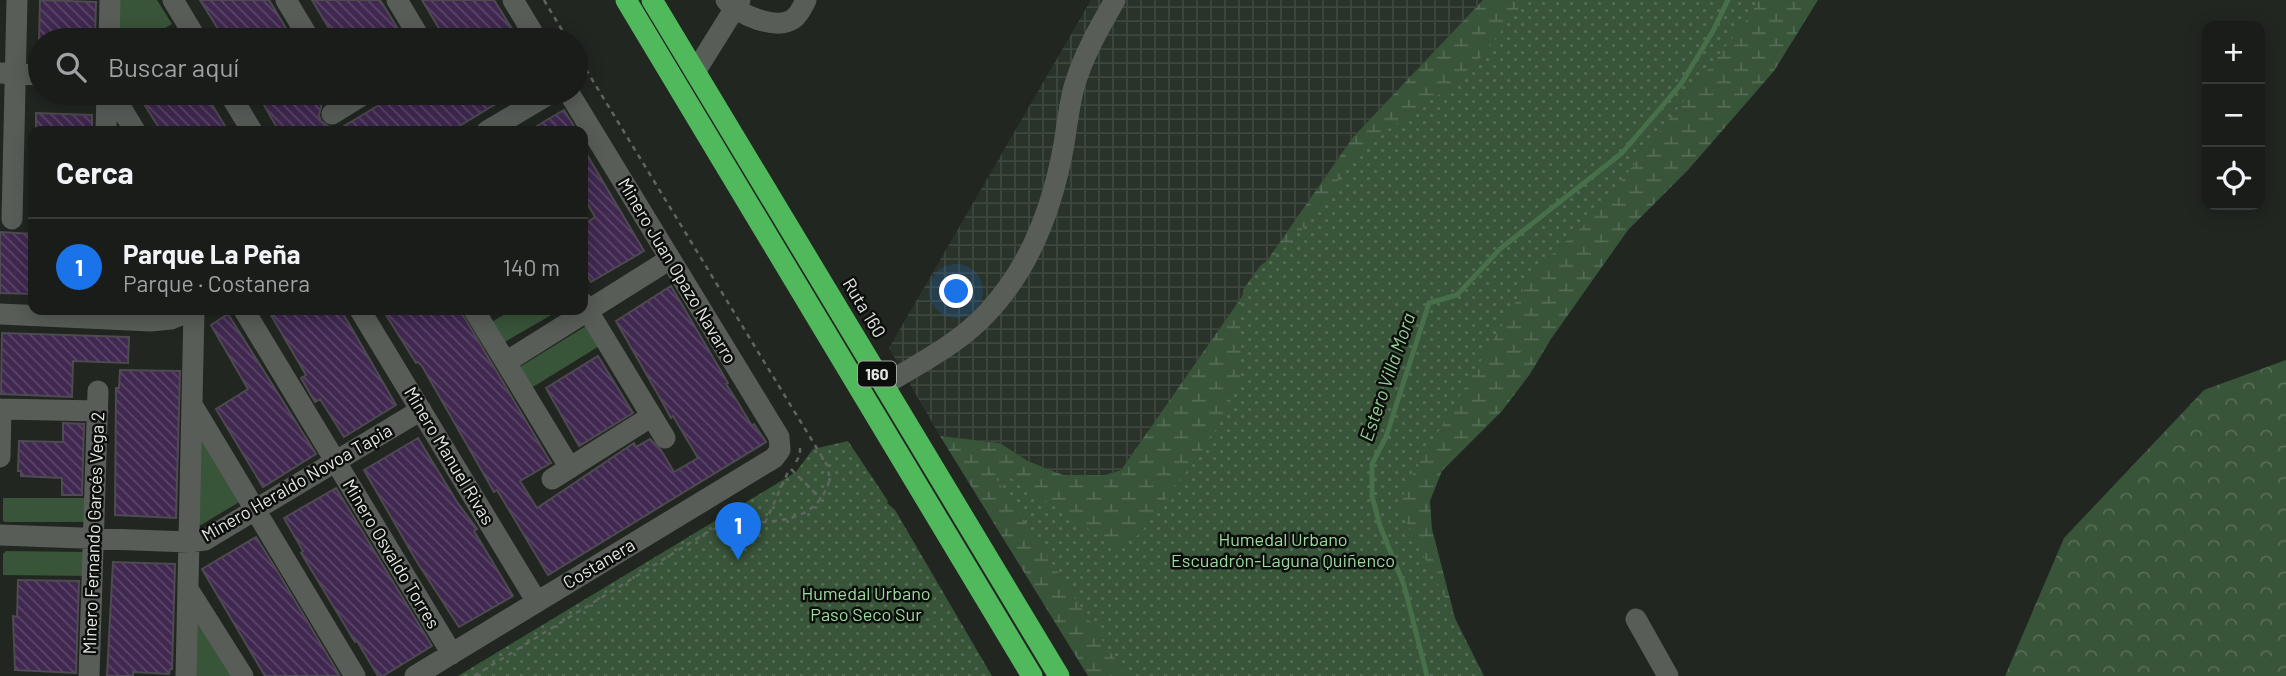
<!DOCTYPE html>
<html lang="es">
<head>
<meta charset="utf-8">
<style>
  body { margin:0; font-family:Barlow,sans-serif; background:#222522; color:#f1f3f6 }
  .controls { position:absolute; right:21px; top:21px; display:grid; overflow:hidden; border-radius:14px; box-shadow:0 4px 18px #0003 }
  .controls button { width:63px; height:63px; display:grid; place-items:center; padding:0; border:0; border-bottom:2px solid #373a38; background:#191c19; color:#f1f3f6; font:35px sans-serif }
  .you { position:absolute; left:957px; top:292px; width:24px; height:24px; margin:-18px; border:5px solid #fff; border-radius:50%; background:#1a73e8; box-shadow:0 0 0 10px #1a73e833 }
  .badge { display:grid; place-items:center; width:46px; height:46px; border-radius:50%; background:#1a73e8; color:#fff; font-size:23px; font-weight:700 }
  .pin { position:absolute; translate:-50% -58px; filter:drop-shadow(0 2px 4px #0008) }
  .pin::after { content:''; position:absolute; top:37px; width:24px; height:21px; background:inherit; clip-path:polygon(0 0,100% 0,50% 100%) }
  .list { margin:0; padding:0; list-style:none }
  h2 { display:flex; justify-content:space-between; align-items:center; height:91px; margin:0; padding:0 28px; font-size:30px }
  h2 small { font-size:23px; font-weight:400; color:#9fa1a2 }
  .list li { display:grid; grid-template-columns:46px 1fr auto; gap:21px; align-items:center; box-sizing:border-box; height:98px; padding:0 28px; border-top:2px solid #373a38 }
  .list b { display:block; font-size:26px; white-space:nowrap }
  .list p { margin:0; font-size:23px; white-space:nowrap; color:#9fa1a2 }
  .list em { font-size:23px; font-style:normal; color:#9fa1a2 }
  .icon { flex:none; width:38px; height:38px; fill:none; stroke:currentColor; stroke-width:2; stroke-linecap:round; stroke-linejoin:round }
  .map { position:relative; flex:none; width:2286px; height:676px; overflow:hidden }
  .search { position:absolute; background:#191c19; box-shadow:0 4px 18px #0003; left:28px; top:28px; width:560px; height:77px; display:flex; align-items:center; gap:18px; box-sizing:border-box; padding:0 24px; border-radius:38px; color:#9fa1a2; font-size:26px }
  .panel { position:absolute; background:#191c19; box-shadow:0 4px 18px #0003; left:28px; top:126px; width:560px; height:189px; border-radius:14px }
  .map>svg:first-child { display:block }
  .industrial { fill:url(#industrial-grid) }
  .grass { fill:#385439 }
  .forest { fill:url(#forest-crowns) }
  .wetland { fill:url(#wetland-marsh) }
  .park { fill:url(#park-dots) }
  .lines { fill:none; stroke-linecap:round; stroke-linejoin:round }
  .stream { stroke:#476f49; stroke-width:5 }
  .building { fill:url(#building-back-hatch); stroke:#4d4a50; stroke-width:2 }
  .path { stroke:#606560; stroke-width:2.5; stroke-dasharray:5 5; stroke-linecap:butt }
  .minor { stroke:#585d58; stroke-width:21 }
  .highway { stroke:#50b95c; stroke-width:21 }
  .labels { text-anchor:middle; stroke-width:5; stroke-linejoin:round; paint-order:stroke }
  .shield { fill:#0c0e0c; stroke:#a2a5a2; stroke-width:2 }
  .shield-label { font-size:16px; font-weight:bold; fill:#e3e6e3 }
  .street-label { font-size:18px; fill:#e3e6e3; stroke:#0c0e0c }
  .park-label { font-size:18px; fill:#9cda9f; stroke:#0c0e0c }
  .water-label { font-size:19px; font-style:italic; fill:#93d196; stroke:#0c0e0c }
</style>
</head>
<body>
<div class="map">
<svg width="2286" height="676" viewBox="0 0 2286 676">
  <defs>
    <pattern id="industrial-grid" width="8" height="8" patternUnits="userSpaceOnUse" patternTransform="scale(1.75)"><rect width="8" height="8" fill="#2a332a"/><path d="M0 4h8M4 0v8" fill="none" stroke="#3e473e"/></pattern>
    <pattern id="forest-crowns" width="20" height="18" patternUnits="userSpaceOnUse" patternTransform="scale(1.75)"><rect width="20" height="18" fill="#385439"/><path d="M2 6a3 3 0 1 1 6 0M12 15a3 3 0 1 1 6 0" fill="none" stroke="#556d56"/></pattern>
    <pattern id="wetland-marsh" width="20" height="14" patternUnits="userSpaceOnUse" patternTransform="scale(1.75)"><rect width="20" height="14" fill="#385439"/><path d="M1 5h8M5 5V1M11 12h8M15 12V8" fill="none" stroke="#556d56"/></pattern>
    <pattern id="park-dots" width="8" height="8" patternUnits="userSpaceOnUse" patternTransform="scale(1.75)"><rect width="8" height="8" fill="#385439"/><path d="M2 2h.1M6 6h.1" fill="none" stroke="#556d56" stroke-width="1.8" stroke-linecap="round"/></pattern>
    <pattern id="building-back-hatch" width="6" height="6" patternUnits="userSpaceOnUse" patternTransform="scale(1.75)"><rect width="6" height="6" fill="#402850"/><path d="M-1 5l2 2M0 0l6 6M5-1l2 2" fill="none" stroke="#5b4769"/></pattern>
  </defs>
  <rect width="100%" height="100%" fill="#212621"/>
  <path class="industrial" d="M1091 0H1483L1353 137 1121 470 1105 475H1063L1028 461 1000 443 940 436 889 348Z"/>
  <path class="grass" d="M118 0H157L172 24 145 40H116Z
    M512 310H560L503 343 488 324Z
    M586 326 601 345 528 390 518 368Z
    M203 434 241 501 201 525H197L194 438Z
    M3 498H89L86 522H6L3 521Z
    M6 551 86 552 89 576 3 575V554Z
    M193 613 234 676H192Z"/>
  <path class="forest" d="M2286 360V676H2005L2064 538 2204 390Z"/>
  <path class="wetland" d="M1483 0H1818L1774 71 1688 170 1628 230 1551 339 1530 374 1502 411 1442 471 1430 501 1432 529 1470 676H1088L940 436 1000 443 1028 461 1063 475H1105L1121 470 1353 137Z"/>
  <path class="park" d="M1525 0H1759L1751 14 1594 216 1535 270 1406 486 1402 502V513L1484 676H1126L994 475 1003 473 1113 545 1126 543 1140 534 1212 437 1227 410 1241 373 1240 310 1244 288 1260 266 1285 247 1326 204 1341 175 1361 148 1446 90 1484 54Z
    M848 441 888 501 887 503 895 510 992 676H458L796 472 813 449Z"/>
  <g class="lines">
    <path class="stream" d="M1427 676 1404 585 1380 526 1372 496V464L1386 437 1429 303 1457 295 1500 249 1622 153 1681 84 1713 31 1728 0"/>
  </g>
  <path class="building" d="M40 0 96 2 95 40H39Z
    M200 0H269L293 40H225Z
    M312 0H380L405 40H336Z
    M422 0H494L519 40H446Z
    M137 93H205L228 131H161Z
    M257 93H340L322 103 319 115 321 121 328 126 320 131H279Z
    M399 93H514L451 131H336Z
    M564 110 577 131H529L550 118Z
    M36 113 92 115V131L36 130Z
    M583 148 644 251 591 282 583 268V225L595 217 583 196Z
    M0 232 33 234V294L0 293Z
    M671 286 728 383 726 384 737 401 752 426 754 424 766 442 548 575 497 490 494 492 422 366 418 362 416 363 383 310H460L551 463 520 481 537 508 634 443 636 447 650 439 661 450 674 472 698 458 673 416 671 418 664 405 616 321Z
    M268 310H341L396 405 344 437 320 399 315 402 301 378 306 375Z
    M228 314 316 454 263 487 216 409 248 389 211 325Z
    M2 333 129 337 128 363 73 361 72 397 1 394Z
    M598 356 633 413 579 446 546 388Z
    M120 370 180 371 176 518 115 515 116 388H119Z
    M63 423 84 424 82 495H62V478L21 476V471H18L19 441 63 442Z
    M418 438 457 502 477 529 474 531 513 596 459 627 417 562 364 470Z
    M336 488 432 646 383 676H378L357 641 355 642 301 553 303 551 284 518Z
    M256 537 276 569 340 676H265L202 569Z
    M113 562 175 564 172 669H170L169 674 133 672V676H107Z
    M18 580 79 581 76 673 15 670 13 616 17 617Z"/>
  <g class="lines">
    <path class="path" d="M544 0 568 40
      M796 462 800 455V445
      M791 469 821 499
      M765 523 788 472
      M474 676 711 530C754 514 812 537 830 479L827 465 576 53"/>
    <path class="minor" d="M173 0 197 40
      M286 0 310 40
      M397 0 421 40
      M513 0 537 40
      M726 0C737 14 776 31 793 19 799 15 803 6 806 0
      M109 40 110 0
      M695 72 740 0
      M0 73 40 75
      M112 93 135 131
      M229 93 252 131
      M332 114 366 93
      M106 131 107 93
      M487 131 551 93
      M12 219 17 0
      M583 303 665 438
      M244 310 452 654
      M360 310 537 602
      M474 310 570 468
      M0 314 151 321 171 319 193 310
      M506 362 670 259
      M884 385C920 363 960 343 988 312 1031 266 1053 206 1064 144 1067 125 1069 106 1074 87 1083 56 1099 28 1115 0
      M194 408 355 676
      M0 409 98 411
      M0 457 1 409
      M552 479 652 416
      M0 535 189 542 205 540 421 410
      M188 589 243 676
      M1636 619 1668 676
      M89 676 98 391
      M186 676 194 310
      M415 676 774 458 780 450 779 437 569 93"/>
    <path class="highway" d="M626 0 1032 676
      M652 0 1059 676"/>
  </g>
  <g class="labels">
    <rect class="shield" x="858" y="361.5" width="38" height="25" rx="5"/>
    <g class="shield-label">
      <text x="877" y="380">160</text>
    </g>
    <g class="street-label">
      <text transform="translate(677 271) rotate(59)" y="6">Minero Juan Opazo Navarro</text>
      <text transform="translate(864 308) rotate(59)" y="6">Ruta 160</text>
      <text transform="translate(449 456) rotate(59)" y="6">Minero Manuel Rivas</text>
      <text transform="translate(297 483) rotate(-30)" y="6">Minero Heraldo Novoa Tapia</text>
      <text transform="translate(94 533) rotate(-88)" y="6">Minero Fernando Garcés Vega 2</text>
      <text transform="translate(391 554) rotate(59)" y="6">Minero Osvaldo Torres</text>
      <text transform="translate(599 564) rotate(-31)" y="6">Costanera</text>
    </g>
    <g class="park-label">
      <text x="1283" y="546">Humedal Urbano<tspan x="1283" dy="21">Escuadrón-Laguna Quiñenco</tspan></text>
      <text x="866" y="600">Humedal Urbano<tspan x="866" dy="21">Paso Seco Sur</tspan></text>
    </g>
    <g class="water-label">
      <text transform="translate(1387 377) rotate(-71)" y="7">Estero Villa Mora</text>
    </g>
  </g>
</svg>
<div class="controls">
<button>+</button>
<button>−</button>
<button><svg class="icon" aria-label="locate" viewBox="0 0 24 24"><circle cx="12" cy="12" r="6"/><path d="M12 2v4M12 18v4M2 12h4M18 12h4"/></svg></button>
</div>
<div class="you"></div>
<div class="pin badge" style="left:738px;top:560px">1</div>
<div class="search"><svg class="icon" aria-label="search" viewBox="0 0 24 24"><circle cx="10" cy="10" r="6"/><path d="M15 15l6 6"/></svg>Buscar aquí</div>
<section class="panel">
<h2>Cerca<small></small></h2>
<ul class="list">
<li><span class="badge">1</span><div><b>Parque La Peña</b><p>Parque · Costanera</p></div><em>140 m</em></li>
</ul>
</section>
</div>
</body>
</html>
